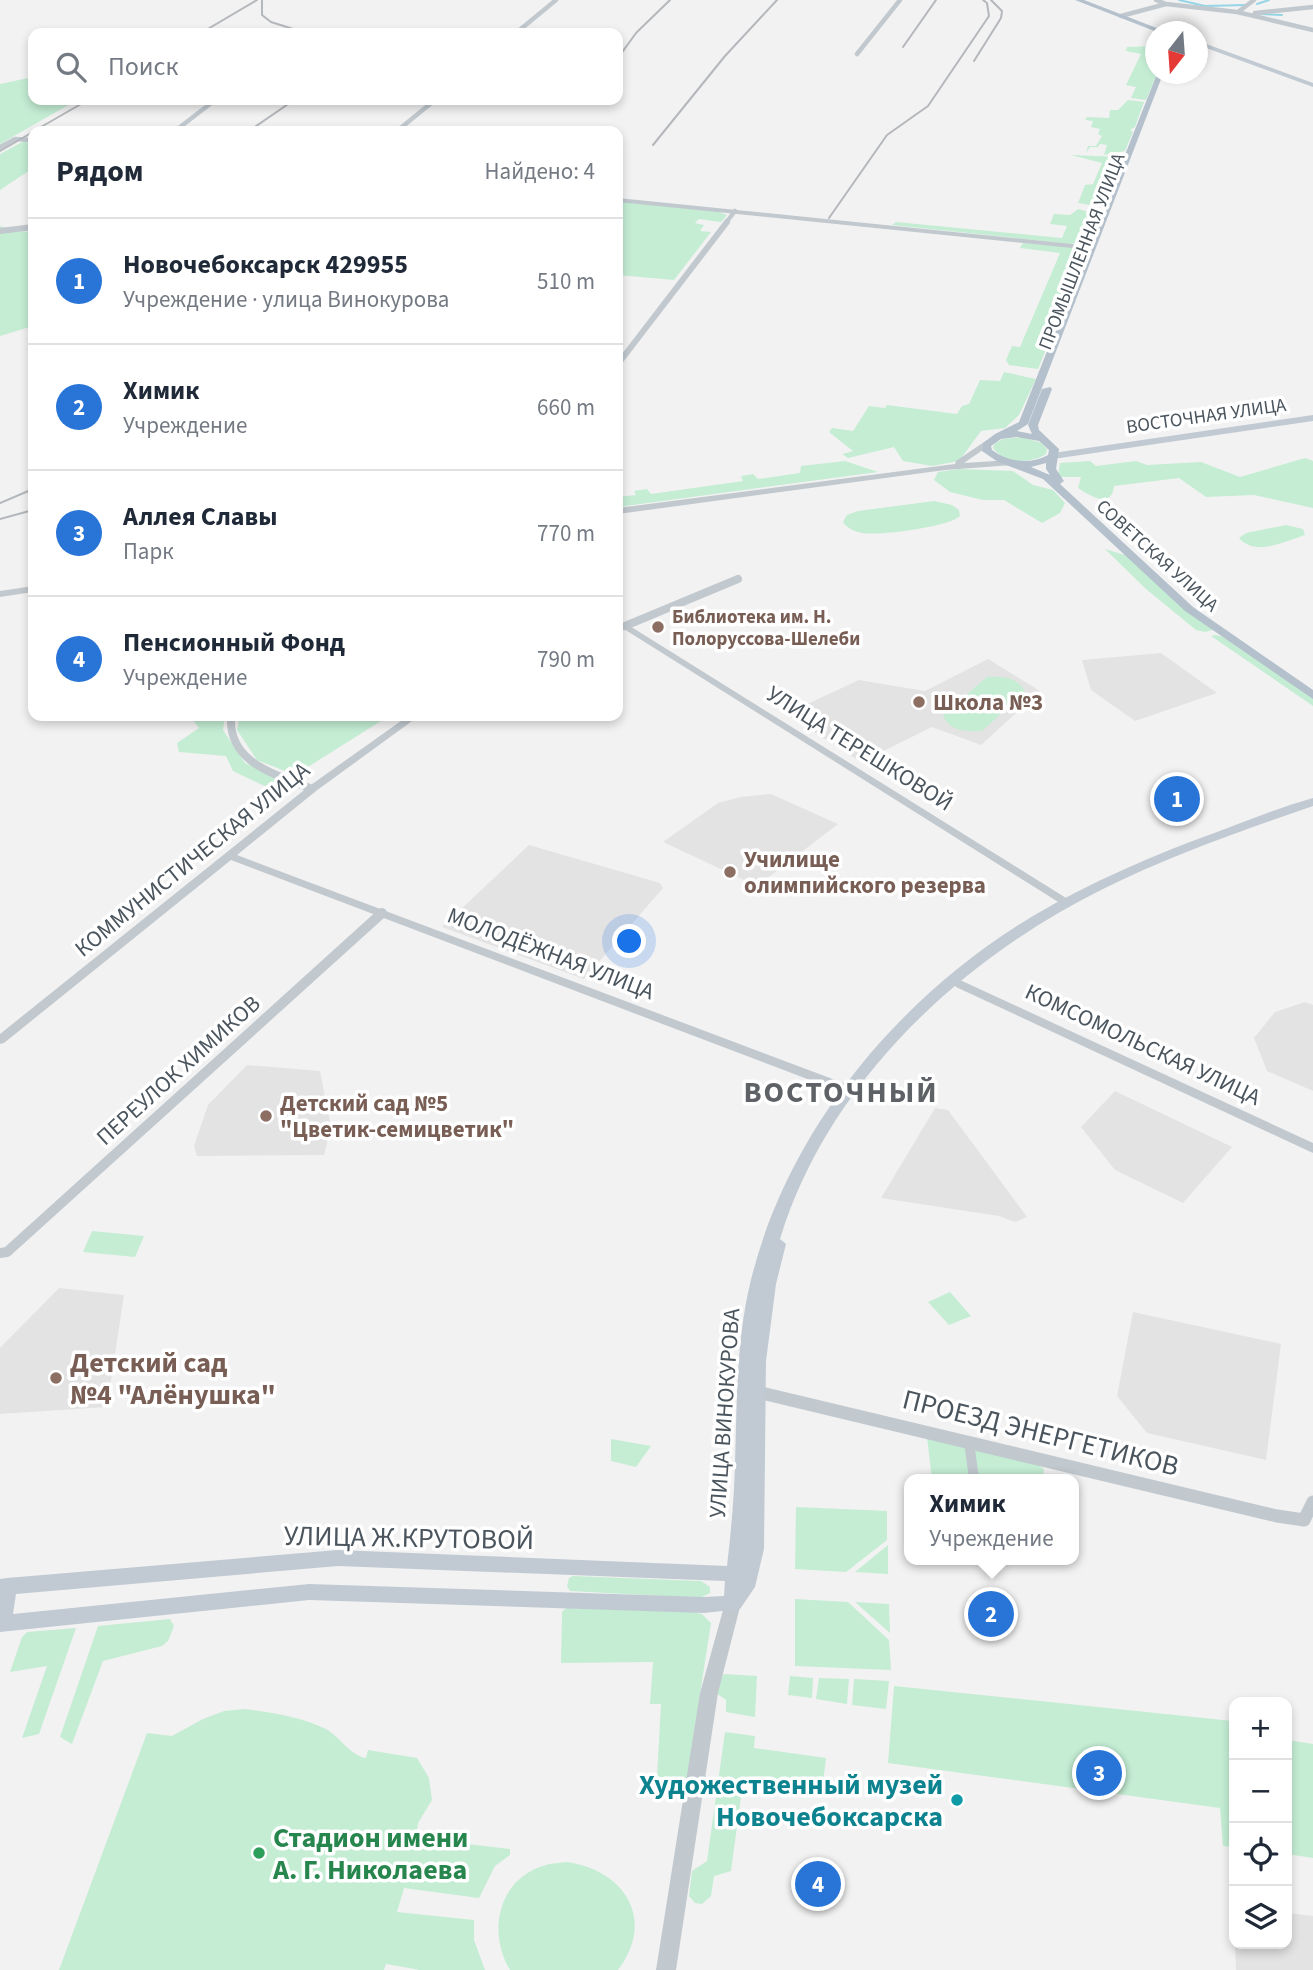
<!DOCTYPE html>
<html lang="ru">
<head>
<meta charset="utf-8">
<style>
  body { margin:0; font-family:"Source Sans 3",sans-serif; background:#f6f6f7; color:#1f2937 }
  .controls { position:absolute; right:21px; bottom:21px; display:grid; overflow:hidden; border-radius:14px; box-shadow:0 4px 10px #0003 }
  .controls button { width:63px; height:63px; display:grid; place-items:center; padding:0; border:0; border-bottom:2px solid #e0e1e3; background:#fff; color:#1f2937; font:35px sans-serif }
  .compass { position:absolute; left:1145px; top:21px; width:63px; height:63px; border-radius:50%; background:#fff; box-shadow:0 4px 10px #0003; rotate:197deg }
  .you { position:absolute; left:630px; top:942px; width:24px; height:24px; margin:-18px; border:5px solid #fff; border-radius:50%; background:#1a73e8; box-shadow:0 0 0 10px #1a73e833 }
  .badge { display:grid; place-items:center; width:46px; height:46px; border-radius:50%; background:#2875d7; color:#fff; font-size:23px; font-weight:700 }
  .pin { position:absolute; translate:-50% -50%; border:4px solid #fff; box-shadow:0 2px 7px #0006 }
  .popup { position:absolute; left:904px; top:1474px; width:175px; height:91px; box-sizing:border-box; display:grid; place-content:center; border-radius:14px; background:#fff; filter:drop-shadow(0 2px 5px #0005); font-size:23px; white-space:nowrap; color:#747a83 }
  .popup b { font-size:26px; color:#1f2937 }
  .popup::after { content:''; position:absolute; left:50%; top:100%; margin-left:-14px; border:14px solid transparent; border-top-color:#fff }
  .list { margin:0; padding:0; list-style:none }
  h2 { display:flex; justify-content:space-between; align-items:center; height:91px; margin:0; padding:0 28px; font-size:30px }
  h2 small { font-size:23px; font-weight:400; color:#747a83 }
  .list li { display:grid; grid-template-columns:46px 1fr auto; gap:21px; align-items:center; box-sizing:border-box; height:126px; padding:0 28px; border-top:2px solid #e0e1e3 }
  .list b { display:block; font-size:26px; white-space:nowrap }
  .list p { margin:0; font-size:23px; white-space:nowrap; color:#747a83 }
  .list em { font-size:23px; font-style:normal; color:#747a83 }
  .icon { flex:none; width:38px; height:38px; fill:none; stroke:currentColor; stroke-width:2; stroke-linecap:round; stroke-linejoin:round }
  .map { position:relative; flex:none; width:1313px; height:1970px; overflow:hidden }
  .search { position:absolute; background:#fff; box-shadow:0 4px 10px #0003; left:28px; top:28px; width:595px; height:77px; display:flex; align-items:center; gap:18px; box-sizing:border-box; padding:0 24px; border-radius:14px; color:#747a83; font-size:26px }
  .panel { position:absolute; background:#fff; box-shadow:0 4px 10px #0003; left:28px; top:126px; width:595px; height:595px; border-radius:14px }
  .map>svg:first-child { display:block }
  .education { fill:#e4e3e3 }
  .green { fill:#c4edd4 }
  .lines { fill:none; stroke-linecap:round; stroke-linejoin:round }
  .stream { stroke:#95d5e6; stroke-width:2 }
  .pedestrian { stroke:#c1c9cf; stroke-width:10 }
  .minor-far4 { stroke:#c1c9cf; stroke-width:4.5 }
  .minor-far3 { stroke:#c1c9cf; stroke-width:6 }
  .minor-far2 { stroke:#c1c9cf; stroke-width:8 }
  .minor-far1 { stroke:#c1c9cf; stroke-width:10 }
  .minor { stroke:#c1c9cf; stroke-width:13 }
  .tertiary { fill:#c1c9cf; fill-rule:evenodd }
  .secondary { fill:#c1cad3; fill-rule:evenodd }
  .primary { fill:#b4c1cd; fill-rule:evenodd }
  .rail { stroke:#b4b7bb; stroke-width:2 }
  .education-dot { fill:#8d6e63; stroke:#fff; stroke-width:2.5 }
  .culture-dot { fill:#0f9aa8; stroke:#fff; stroke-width:2.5 }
  .leisure-dot { fill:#2e9e5b; stroke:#fff; stroke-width:2.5 }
  .labels { text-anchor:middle; stroke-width:7; stroke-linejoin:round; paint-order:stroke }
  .far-street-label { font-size:19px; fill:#4b555e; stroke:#fff }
  .far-education-label { font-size:19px; font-weight:bold; fill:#785e54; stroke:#fff; text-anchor:start }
  .education-label { font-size:23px; font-weight:bold; fill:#785e54; stroke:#fff; text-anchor:start }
  .street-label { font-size:23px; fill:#4b555e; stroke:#fff }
  .near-education-label { font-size:28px; font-weight:bold; fill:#785e54; stroke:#fff; text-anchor:start }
  .near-street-label { font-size:28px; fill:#4b555e; stroke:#fff }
  .near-culture-label { font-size:28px; font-weight:bold; fill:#0d838f; stroke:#fff; text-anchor:end }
  .near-leisure-label { font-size:28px; font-weight:bold; fill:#27864d; stroke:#fff; text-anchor:start }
  .district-label { font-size:30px; font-weight:bold; letter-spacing:2px; fill:#5e6266; stroke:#fff }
</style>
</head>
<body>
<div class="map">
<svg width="1313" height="1970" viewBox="0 0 1313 1970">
  <rect width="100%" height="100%" fill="#f3f2f2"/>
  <path class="education" d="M1161 653 1217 693 1135 721 1091 690 1082 660Z
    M988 659 1040 691 981 745 932 727 861 762 786 714 859 680 925 691Z
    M771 794 838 824 757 886 663 842 718 803 740 797Z
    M529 845 660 883 663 888 584 979 442 927Z
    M1305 1002 1313 1005V1091L1267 1071 1254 1038 1275 1012Z
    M247 1065 320 1071 331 1127 324 1155 197 1156 194 1146 208 1105Z
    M1115 1091 1232 1147 1183 1203 1115 1170 1081 1127Z
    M935 1108 948 1110 1027 1217 1015 1222 999 1216 881 1198Z
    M59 1288 124 1295 107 1407 0 1414V1348Z
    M1133 1312 1281 1344 1266 1460 1147 1433 1117 1396Z
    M1287 1913 1313 1916V1970H1236L1235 1944H1287Z"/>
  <path class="green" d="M1155 46 1157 74 1146 100 1131 98 1136 87 1126 85 1141 54 1126 51 1127 47Z
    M33 77V100H77L0 144V84Z
    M1128 100 1144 102 1135 127 1130 130 1133 132 1125 151 1104 155 1107 145 1100 144 1098 147H1090L1086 153 1088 146H1096L1102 136 1098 134 1100 129 1091 127 1093 121 1085 120 1087 117 1109 118 1110 110H1118Z
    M26 140H33V168L0 190V154Z
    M1071 155 1121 157 1103 204 1098 206 1078 203 1085 185 1093 184 1102 163Z
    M618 201 719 212 727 215 721 222 699 219 695 223 704 225 700 231 711 232 674 280 618 275Z
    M1078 209 1101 215 1090 239 1071 244 892 225 896 222 1062 238 1067 226 1050 224 1054 214 1070 215Z
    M0 226 16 231 33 232V326L0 336Z
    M1023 243 1071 247 1086 253 1038 369 1009 365 1006 360 1012 346 1020 347 1060 253 1020 248Z
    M1004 372 1036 379 1019 415 1005 428 981 431 959 461 932 466 903 461 894 447 848 458 842 454 853 451 829 432 832 428 853 431 869 406 885 408 887 405 957 414 962 406 969 404 980 380 1000 381Z
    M1023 437 1041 443 1047 449 1046 454C1032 464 1004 464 993 448L994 444 1003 439Z
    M1305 458 1313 461V508L1254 495 1206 497 1179 478 1114 486C1112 509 1090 496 1078 488L1081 477H1058L1060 463 1090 461 1096 466 1136 461 1147 465 1201 462 1240 477Z
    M845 461 878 472 618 507V497L636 495 634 491 647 489 651 494 743 481 741 476 753 474 758 479 800 473 801 466Z
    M959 469 1013 471 1033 485 1053 490 1065 503 1060 513 1042 523 1004 500H983L950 492 934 480 938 472Z
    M934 501 952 505 959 510 960 516C949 527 879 536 862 533 854 531 848 529 843 522L847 515 858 511Z
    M1286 525 1303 529 1305 535C1286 541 1255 557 1239 538L1246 533Z
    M1105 549 1128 556 1213 630 1205 632 1196 630 1146 589Z
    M1216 635 1223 637 1313 697V706L1211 636Z
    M987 677C1002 676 1018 677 1025 692L982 731C966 732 949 731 943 715Z
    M190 716H225L223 730 245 763 286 780 273 790 233 771 226 756 179 752 177 743 199 728Z
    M240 716H376L381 721 295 775 257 760 237 730Z
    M92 1231 144 1236 135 1257 83 1252Z
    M950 1292 971 1316 949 1325 928 1302Z
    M927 1437 1030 1460 1044 1469 1043 1479H932Z
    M611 1439 651 1446 636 1467 611 1461Z
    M796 1507 887 1511V1540L846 1572 795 1569Z
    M888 1545V1574L855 1572Z
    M573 1576 701 1581 710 1587V1593L700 1598 570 1591 567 1586 569 1578Z
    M795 1599 848 1602 889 1640 891 1670 795 1666Z
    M855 1602 889 1604 890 1633Z
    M566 1608 689 1611 702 1614 711 1623 687 1778 657 1777 661 1704H650L653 1662 561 1663 562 1612Z
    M170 1619 174 1626 168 1641 162 1646 103 1661 72 1744 60 1737 98 1626Z
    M76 1628 39 1734 22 1738 47 1666 10 1672 22 1637 27 1632Z
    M724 1674 757 1676 755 1717 726 1712V1700L713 1691 715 1682Z
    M790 1676 813 1678 812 1698 788 1695Z
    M819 1678 849 1679 847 1704 816 1699Z
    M854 1679 889 1681 886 1709 852 1705Z
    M894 1686 1233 1721 1234 1847 1223 1846 1220 1808 888 1763Z
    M245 1709C270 1712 303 1717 326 1729 340 1737 351 1756 366 1758L368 1750 417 1758 429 1778 432 1800 418 1823 416 1838 510 1849V1855L495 1866 479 1898 404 1888 397 1912 474 1920V1940L485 1970H420L386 1964 384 1970H59L147 1733 172 1736 203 1719 224 1711Z
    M725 1732 755 1736 754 1748 826 1758 822 1792 743 1782 731 1871 714 1876 711 1896 702 1904 695 1903 689 1896 692 1871 707 1861Z
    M1287 1740 1313 1744V1858L1287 1854Z
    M568 1862C625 1871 656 1920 618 1970H510C487 1932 498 1878 546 1865 552 1863 561 1863 568 1862Z"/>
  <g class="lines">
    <path class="stream" d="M1179 0 1205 6 1246 5
      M1257 4 1269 0
      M1261 14 1282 15"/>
    <path class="pedestrian" d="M969 1442 974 1479"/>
    <path class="minor-far4" d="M1166 4 1237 12 1313 30
      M1238 12 1254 0
      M1255 13 1313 7
      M1121 16 1166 4 1156 0
      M516 33 556 0
      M857 54 900 0
      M175 131 215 100
      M397 131 435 100
      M0 147 15 139 33 140
      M725 224 735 211"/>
    <path class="minor-far3" d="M0 231 33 227
      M618 364 727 222"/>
    <path class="minor-far2" d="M625 626 738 579
      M231 716C228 764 276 774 312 789"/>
    <path class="minor-far1" d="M0 1253 7 1252 382 913"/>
    <path class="minor" d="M757 1392 1277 1516 1304 1520 1313 1502"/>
    <path class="tertiary" d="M618 198 1092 246 1096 248 1092 250 618 202Z
      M987 440 991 443 990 445 964 463 1010 460 1013 461V465L945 470 618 514V508L955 464 956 461Z
      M33 586V592L0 597V591Z
      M625 623 1071 901 1073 903 1071 905H1063L624 629 618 631V625Z
      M408 716H419L316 791 237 855 854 1087 855 1090 854 1093H844L231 860 4 1043 0 1044V1034L308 787Z
      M960 980 1313 1143V1153L956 987 954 984Z
      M733 1596 739 1598 741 1603 718 1693 676 1970H656L700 1693 725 1603 727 1598Z"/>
    <path class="secondary" d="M1198 41 1313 83V87L1198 45Z
      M1313 415V421L1053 459 1048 456 1053 453Z
      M1313 798V806C1241 831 1169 856 1101 890 960 960 827 1084 780 1239L786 1244 776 1284 766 1361 764 1549 755 1587 740 1609 704 1613 309 1600 0 1632V1579L7 1578 338 1550 727 1566C731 1532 734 1499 735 1465 737 1404 736 1343 750 1284 786 1131 899 996 1033 916 1091 882 1153 855 1217 832 1249 820 1281 807 1313 798ZM338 1566 725 1581 724 1596 704 1597 309 1584 13 1614 16 1594Z"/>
    <path class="primary" d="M1075 0H1084L1167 32H1157Z
      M1157 74H1163L1028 424 1017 431 1032 434 1028 425 1042 389 1050 387 1052 389 1038 425 1039 430 1059 449 1056 469 1064 481 1060 484 1193 607 1313 690V699L1185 611 1043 479 998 462 982 451 983 443 995 434 1019 422ZM1017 437 1039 441 1049 450 1048 455C1030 465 1008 462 992 450L991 446 1001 439ZM1046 463V469L1050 475 1031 467Z"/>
    <path class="rail" d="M262 0V15L271 22 306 33
      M201 33 257 0
      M903 47 936 0
      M618 58 636 33 670 0
      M974 61 1001 18 1002 11 991 0
      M34 131 88 100
      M249 131 294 100
      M653 145 725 56 777 0
      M0 151 33 132
      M829 218 887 135 928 106 989 16 987 3 983 0
      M0 503 33 489
      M0 519 33 510"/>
  </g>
  <g class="education-dot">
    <circle cx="658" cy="627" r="7"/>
    <circle cx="919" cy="702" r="7"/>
    <circle cx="730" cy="872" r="7"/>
    <circle cx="266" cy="1116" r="7"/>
    <circle cx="56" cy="1378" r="7"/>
  </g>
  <circle class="culture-dot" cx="957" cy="1800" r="7"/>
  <circle class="leisure-dot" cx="259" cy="1853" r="7"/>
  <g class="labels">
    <g class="far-street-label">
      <text transform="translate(1081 251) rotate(-69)" y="7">ПРОМЫШЛЕННАЯ УЛИЦА</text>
      <text transform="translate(1206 415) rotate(-8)" y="7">ВОСТОЧНАЯ УЛИЦА</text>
      <text transform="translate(1158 555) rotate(42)" y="7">СОВЕТСКАЯ УЛИЦА</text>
    </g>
    <g class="far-education-label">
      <text x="672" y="623">Библиотека им. Н.<tspan x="672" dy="22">Полоруссова-Шелеби</tspan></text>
    </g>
    <g class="education-label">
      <text x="933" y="710">Школа №3</text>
      <text x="744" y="867">Училище<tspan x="744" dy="26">олимпийского резерва</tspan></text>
      <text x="280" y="1111">Детский сад №5<tspan x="280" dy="26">"Цветик-семицветик"</tspan></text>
    </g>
    <g class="street-label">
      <text transform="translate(860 748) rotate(32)" y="8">УЛИЦА ТЕРЕШКОВОЙ</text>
      <text transform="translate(192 859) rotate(-39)" y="8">КОММУНИСТИЧЕСКАЯ УЛИЦА</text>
      <text transform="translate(551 953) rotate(21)" y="8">МОЛОДЁЖНАЯ УЛИЦА</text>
      <text transform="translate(1143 1044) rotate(25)" y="8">КОМСОМОЛЬСКАЯ УЛИЦА</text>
      <text transform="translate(178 1070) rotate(-42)" y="8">ПЕРЕУЛОК ХИМИКОВ</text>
      <text transform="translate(724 1413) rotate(-86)" y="8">УЛИЦА ВИНОКУРОВА</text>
    </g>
    <g class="near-education-label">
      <text x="70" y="1372">Детский сад<tspan x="70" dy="32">№4 "Алёнушка"</tspan></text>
    </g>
    <g class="near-street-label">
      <text transform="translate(1041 1432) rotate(14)" y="10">ПРОЕЗД ЭНЕРГЕТИКОВ</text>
      <text transform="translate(409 1537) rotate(1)" y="10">УЛИЦА Ж.КРУТОВОЙ</text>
    </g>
    <g class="near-culture-label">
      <text x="943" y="1794">Художественный музей<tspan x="943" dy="32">Новочебоксарска</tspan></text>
    </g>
    <g class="near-leisure-label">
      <text x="273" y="1847">Стадион имени<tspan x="273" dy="32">А. Г. Николаева</tspan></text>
    </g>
    <g class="district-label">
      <text x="841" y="1102">ВОСТОЧНЫЙ</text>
    </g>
  </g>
</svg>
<div class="controls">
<button>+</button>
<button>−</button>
<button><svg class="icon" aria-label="locate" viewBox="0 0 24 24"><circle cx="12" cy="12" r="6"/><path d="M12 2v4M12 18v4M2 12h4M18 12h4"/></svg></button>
<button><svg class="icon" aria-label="layers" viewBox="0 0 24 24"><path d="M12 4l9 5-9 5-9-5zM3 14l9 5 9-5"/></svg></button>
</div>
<svg class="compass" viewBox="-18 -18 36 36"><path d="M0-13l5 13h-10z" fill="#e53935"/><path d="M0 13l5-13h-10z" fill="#747a83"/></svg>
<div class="you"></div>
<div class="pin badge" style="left:1177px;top:799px">1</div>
<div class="pin badge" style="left:991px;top:1614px">2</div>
<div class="popup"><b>Химик</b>Учреждение</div>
<div class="pin badge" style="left:1099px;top:1773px">3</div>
<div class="pin badge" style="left:818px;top:1884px">4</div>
<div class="search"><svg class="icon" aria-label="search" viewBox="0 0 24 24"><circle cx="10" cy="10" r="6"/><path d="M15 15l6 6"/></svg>Поиск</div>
<section class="panel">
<h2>Рядом<small>Найдено: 4</small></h2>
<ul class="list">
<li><span class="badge">1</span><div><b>Новочебоксарск 429955</b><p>Учреждение · улица Винокурова</p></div><em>510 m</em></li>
<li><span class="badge">2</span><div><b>Химик</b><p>Учреждение</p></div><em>660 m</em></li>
<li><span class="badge">3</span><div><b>Аллея Славы</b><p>Парк</p></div><em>770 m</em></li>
<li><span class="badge">4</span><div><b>Пенсионный Фонд</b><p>Учреждение</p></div><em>790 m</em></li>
</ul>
</section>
</div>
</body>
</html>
